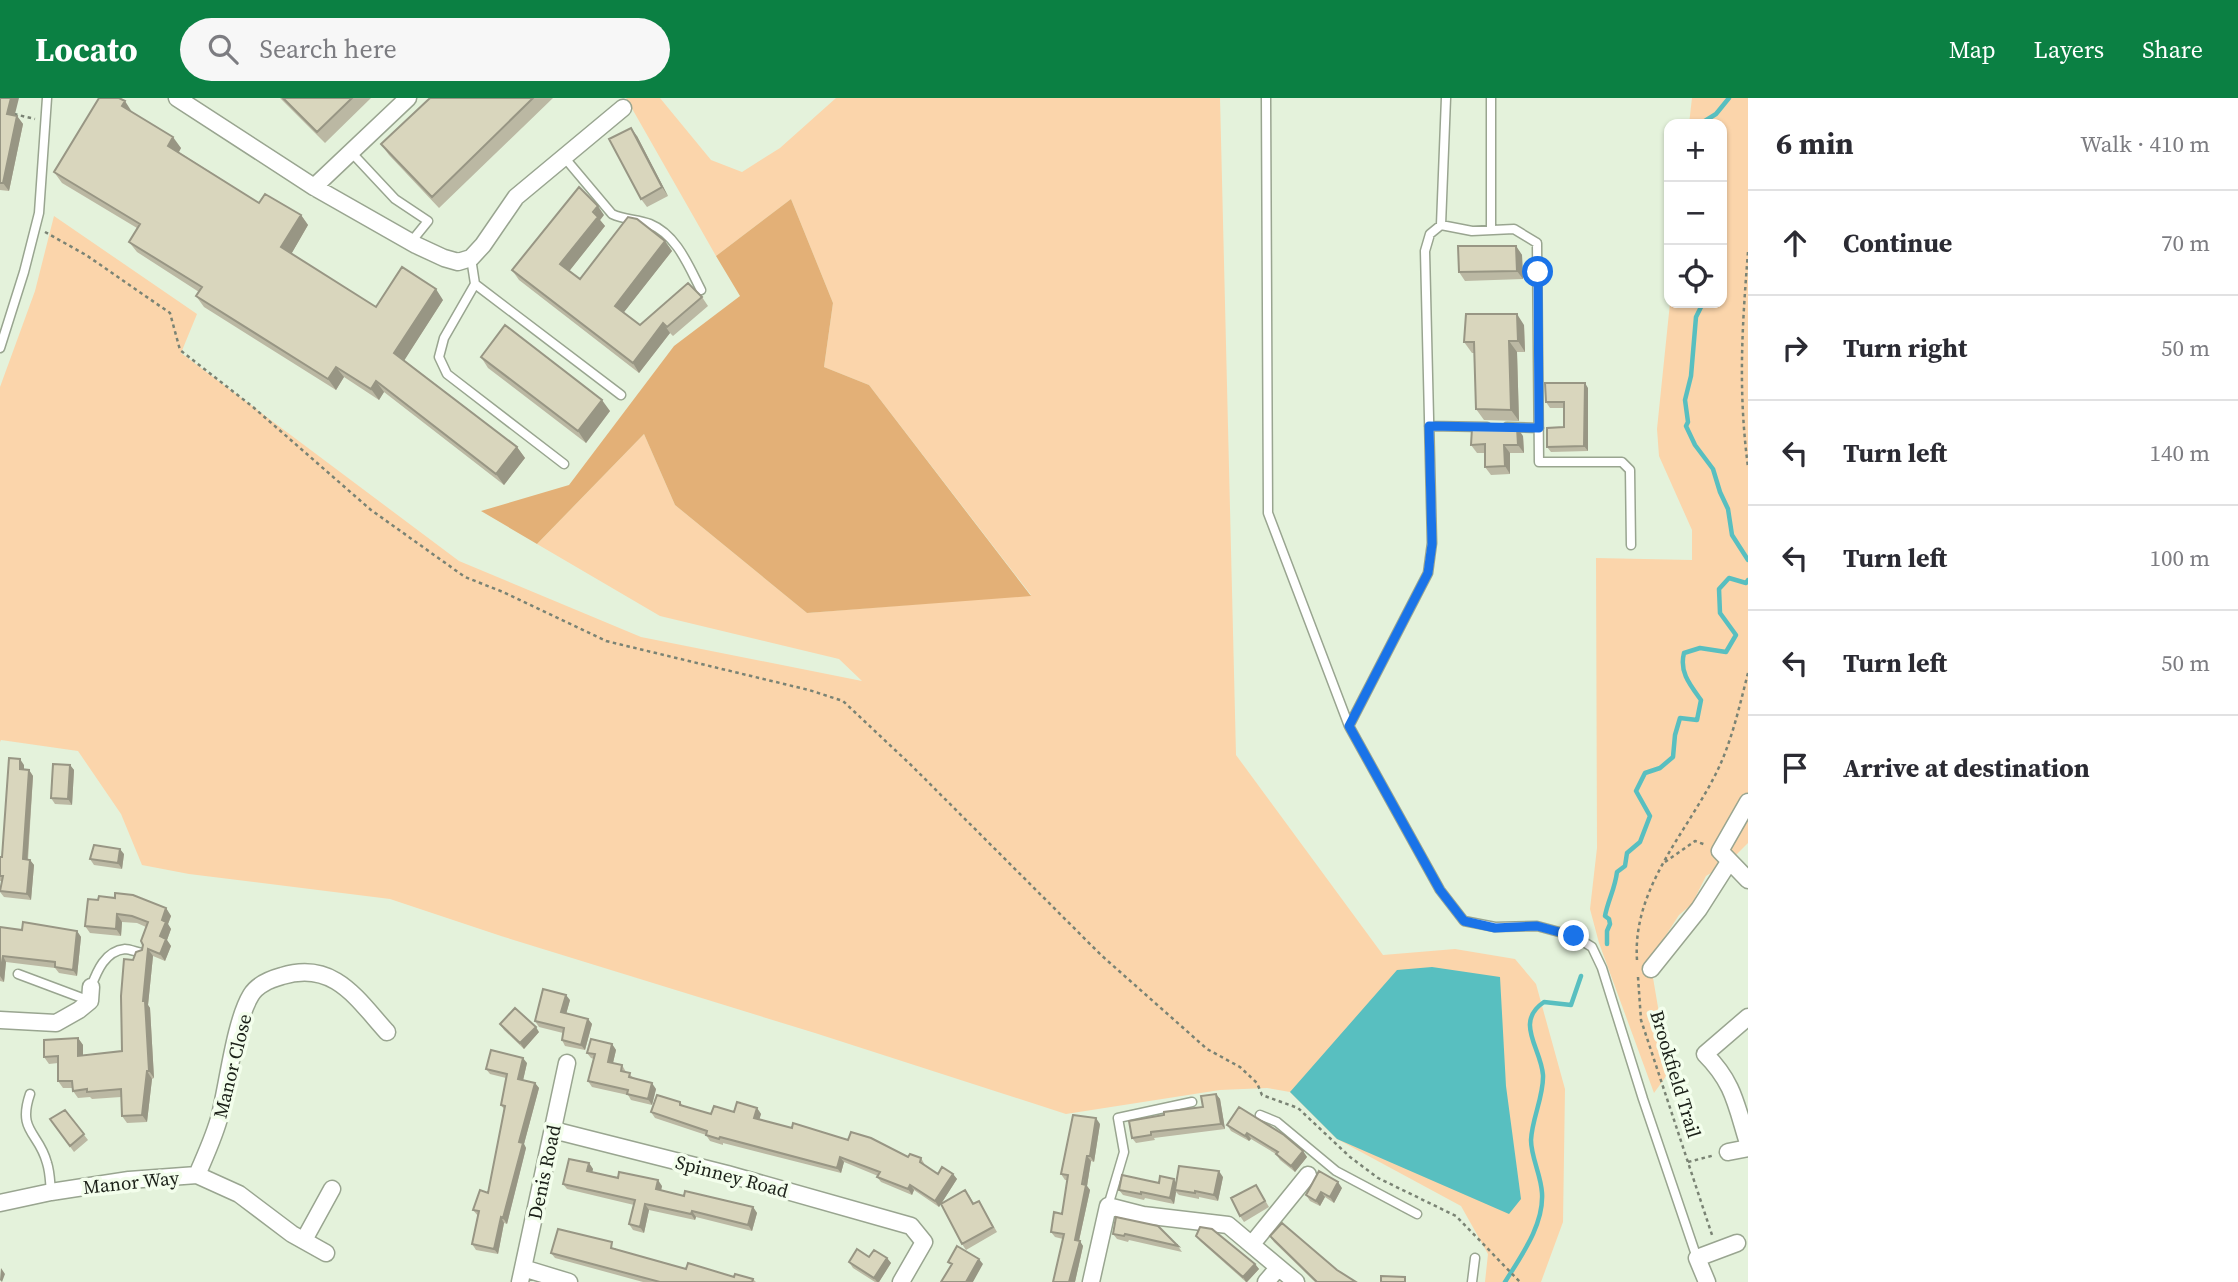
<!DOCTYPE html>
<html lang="en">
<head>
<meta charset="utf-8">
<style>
  body { margin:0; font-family:"Source Serif 4",serif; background:#f7f7f7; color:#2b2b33 }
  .controls { position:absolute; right:21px; top:21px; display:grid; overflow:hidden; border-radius:14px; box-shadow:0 2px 5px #0004 }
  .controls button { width:63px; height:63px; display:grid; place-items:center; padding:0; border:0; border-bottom:2px solid #e1e1e2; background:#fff; color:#2b2b33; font:35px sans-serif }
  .stop { position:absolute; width:21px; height:21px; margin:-16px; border:5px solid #1a73e8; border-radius:50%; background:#fff }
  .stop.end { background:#1a73e8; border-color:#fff; box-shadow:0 2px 7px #0008 }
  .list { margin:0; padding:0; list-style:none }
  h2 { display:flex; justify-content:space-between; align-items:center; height:91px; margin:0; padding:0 28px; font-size:30px }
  h2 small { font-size:23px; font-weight:400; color:#7c7c81 }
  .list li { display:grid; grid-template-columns:46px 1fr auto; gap:21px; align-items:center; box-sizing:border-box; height:105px; padding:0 28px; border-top:2px solid #e1e1e2 }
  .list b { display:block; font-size:26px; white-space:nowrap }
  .list em { font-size:23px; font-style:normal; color:#7c7c81 }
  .icon { flex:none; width:38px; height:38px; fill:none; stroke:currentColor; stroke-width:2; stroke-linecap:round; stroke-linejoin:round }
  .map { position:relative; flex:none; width:1748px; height:1184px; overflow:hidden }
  header { display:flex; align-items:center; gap:42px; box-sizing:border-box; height:98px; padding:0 35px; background:#0b8043; color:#fff }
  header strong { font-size:33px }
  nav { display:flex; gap:38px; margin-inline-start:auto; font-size:24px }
  .search { width:490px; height:63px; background:#f7f7f7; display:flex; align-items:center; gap:18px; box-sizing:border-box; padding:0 24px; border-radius:38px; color:#7c7c81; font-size:26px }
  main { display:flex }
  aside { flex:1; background:#fff }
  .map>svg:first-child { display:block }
  .green { fill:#fbd5ab }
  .forest { fill:#e3b077 }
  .water { fill:#58bfc0 }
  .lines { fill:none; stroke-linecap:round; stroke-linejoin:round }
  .stream { stroke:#58bfc0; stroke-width:4.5 }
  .lane-casing { stroke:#99a590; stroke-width:11 }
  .street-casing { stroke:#99a590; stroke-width:19 }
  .path { stroke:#7a8374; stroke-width:2.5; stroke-dasharray:3.5 3.5; stroke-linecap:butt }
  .lane { stroke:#fff; stroke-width:8 }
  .street { stroke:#fff; stroke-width:16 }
  .wall { fill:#bbb8a3 }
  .shaded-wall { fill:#989684 }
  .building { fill:#d9d6bd; stroke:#989684; stroke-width:2 }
  .route { stroke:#1a73e8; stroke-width:9 }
  .labels { text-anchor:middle; stroke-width:7; stroke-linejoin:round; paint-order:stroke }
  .street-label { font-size:19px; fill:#1b2018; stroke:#f3feec }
</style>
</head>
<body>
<header>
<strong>Locato</strong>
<div class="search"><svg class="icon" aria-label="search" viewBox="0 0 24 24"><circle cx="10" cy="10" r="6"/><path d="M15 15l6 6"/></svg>Search here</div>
<nav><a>Map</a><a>Layers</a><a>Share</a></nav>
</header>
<main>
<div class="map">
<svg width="1748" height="1184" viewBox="0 0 1748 1184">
  <rect width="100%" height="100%" fill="#e4f2db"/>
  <path class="green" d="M626 0H660L711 62 742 74 780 50 836 0H1220L1236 657 1383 857 1455 851 1515 861 1536 886 1565 991 1563 1124 1541 1184H1485L1488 1156 1461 1108 1337 1041 1290 994 1267 990 1220 992 1066 1016 815 935 501 838 390 801 189 776 142 767 121 716 78 653 1 642 0 644V289L35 193 54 118 197 216 181 255 459 463 641 539 862 583 839 561 660 518 537 446 644 336 675 407 807 515 1031 497 869 287 824 269 833 205 791 101 716 158Z
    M1692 0H1748V745L1729 764 1706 778 1692 806 1679 817 1650 862 1669 974 1654 995 1599 845 1590 811 1597 750 1596 460 1692 462V432L1659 358 1657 331 1670 205H1722V26H1689Z"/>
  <path class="forest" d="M791 101 833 205 824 269 869 287 1031 498 807 515 675 407 644 336 537 446 481 413 569 387 674 248 740 198 716 158Z"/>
  <path class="water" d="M1432 869 1500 879 1506 988 1521 1101 1509 1116 1337 1041 1290 994 1397 872Z"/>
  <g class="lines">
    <path class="stream" d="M1700 26 1716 16 1729 0
      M1703 205 1696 219 1691 278 1685 302 1688 324 1686 328 1695 347 1713 371 1720 394 1728 411 1732 437 1748 462
      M1607 846V833L1610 826 1609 821 1605 818C1608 802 1615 791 1617 774L1625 768 1627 755 1640 744 1650 718 1636 693 1645 675 1660 670 1673 659 1675 637 1680 620 1697 622 1701 602C1690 587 1679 574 1684 555L1700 550 1726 554 1736 537 1720 515 1719 491 1729 480 1746 485 1748 482
      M1505 1184C1521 1158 1544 1127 1542 1095 1541 1077 1531 1059 1531 1042 1532 1020 1544 998 1543 977 1541 950 1514 924 1544 904L1571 907 1581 878"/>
    <defs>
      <path id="lane" d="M1266 0 1268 415 1349 628
        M351 54 395 101 428 123 411 144
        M564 59 612 116C624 122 637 121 650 126 677 137 689 169 701 192
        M1441 127 1446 0
        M1491 132V0
        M471 160 475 186
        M0 250 24 174 39 115 47 0
        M1429 328 1487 329
        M1507 329 1539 330
        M564 366 447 276 439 259 444 240 475 186 621 297
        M1631 447 1630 372 1622 364H1539L1537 145 1514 131 1472 133 1441 127 1430 136 1425 153 1432 445 1428 475 1349 628 1440 792 1464 823 1495 829 1537 828 1574 838 1592 849 1602 870 1643 1001 1697 1160
        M18 876 90 903
        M91 889C97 873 105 853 125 851 129 851 137 854 142 855
        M30 996C17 1034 39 1034 47 1065 50 1074 50 1084 51 1094
        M1260 1017 1277 1024 1336 1073 1417 1116
        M1108 1108 1124 1054 1118 1020 1192 1004
        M1472 1184 1475 1160"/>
      <path id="street" d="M177 0 314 89 416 147 444 160 458 164 471 160 483 147 516 99 623 10
        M314 89 408 0
        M1748 704 1720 753 1748 782
        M1651 871 1699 811 1729 764
        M1748 919 1705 956C1734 985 1736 1007 1748 1045
        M0 922 56 925 79 912 90 903 91 889
        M553 1032 727 1076 911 1128 924 1144 901 1184
        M1728 1054 1748 1050
        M197 1077C205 1058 215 1037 220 1017 228 985 235 923 251 897 257 887 271 881 282 878 334 862 357 901 387 934
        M0 1105 51 1094 129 1082 197 1077 239 1096 292 1136 326 1155
        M304 1142 332 1091
        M1252 1146 1308 1077
        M523 1170 569 1184
        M520 1184 567 965
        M1091 1184 1108 1108 1143 1117 1228 1127 1296 1184
        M1266 1184 1278 1170
        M1707 1184 1697 1160 1737 1145"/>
    </defs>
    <use href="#lane" class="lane-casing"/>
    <use href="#street" class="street-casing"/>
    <path class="path" d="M14 16 35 21
      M45 134 86 157 170 215 180 252 253 309 371 412 465 479 503 494 606 543 809 592 843 603 911 667 1101 857 1207 951 1240 969 1257 985 1262 997 1298 1010 1350 1059 1378 1080 1456 1118 1520 1184
      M1748 154C1742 229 1738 293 1748 369
      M1665 764 1695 743 1706 747
      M1637 862C1632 787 1691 731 1720 667 1733 638 1740 606 1748 575
      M1638 879 1641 922 1712 1137
      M1688 1064 1715 1057"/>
    <use href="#lane" class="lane"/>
    <use href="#street" class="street"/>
  </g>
  <path class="wall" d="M0 0 15 17 17 18 23 26 9 93 0 92Z
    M280 0H371L325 45Z
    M430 0H553L439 110 389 57 381 46Z
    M132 14 181 50 179 54 259 105 301 117 308 127 291 156 376 209 443 202 404 262 517 349 525 360 504 387 384 294 379 302 344 279 336 292 204 209 196 198 199 194 137 154 129 144 137 130 62 85 54 74Z
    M637 38 668 98 647 109 641 101Z
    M604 117 600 122 605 128 569 173 580 181 665 143 672 153 623 215 640 227 702 199 708 208 673 238 670 235 639 275 519 182 512 172Z
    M1516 148 1522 157 1523 181 1465 183 1459 174Z
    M1524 227 1525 254H1517L1519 323 1484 322 1476 311 1474 255H1472L1464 244Z
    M481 259 610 313 586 345 488 270Z
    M1588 290V353L1551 354 1547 349 1564 329V310H1550L1546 304Z
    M1523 338 1524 355H1510V376L1491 377 1485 369V355H1477L1471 347Z
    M24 667V672H29L33 678 28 762H30L34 767 31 802 4 799 0 794 2 783H0V759H2Z
    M70 667 74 672 72 707 55 706 51 700Z
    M124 756 122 771 94 767 90 761Z
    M88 801 166 810 171 818 168 826 171 831 167 842 171 848 165 863 153 858 148 907 150 910 154 980 152 981 147 1024 127 1025 122 1018 121 999 92 1001 90 999 78 1000 73 993V990H63L58 983V965L49 966 44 959 78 940 83 947V957L122 953 133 862 142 852 146 829 137 825 122 824 121 838 90 835 85 828Z
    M0 829 22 832 77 833 81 839 77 878 59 875 55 870 6 864 4 884 0 883Z
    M570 902 566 916 588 921 592 926 585 952 565 948 562 942 563 935 539 929 535 923Z
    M500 926 539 934 524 951 504 932Z
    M612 946 616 952 613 965 622 967 626 974 634 980 656 991 652 1007 631 1002 628 997 592 989 588 983 594 961 591 960 587 955Z
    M527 965 523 982 535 985 539 990 524 1046 526 1050 507 1126 504 1125 498 1156 476 1152 472 1146 478 1118 473 1112 488 1095 504 1011 501 1007 506 980 490 976 486 971Z
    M1216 996 1220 1001 1225 1031 1154 1040 1155 1042 1136 1045 1132 1040 1203 1009Z
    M680 1004 683 1008 711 1016 757 1010 761 1016 759 1021 792 1030 848 1042 908 1059 921 1060 925 1067 938 1076H953L957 1081 939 1109 914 1092 912 1097 881 1084 877 1079 878 1078 844 1064 841 1075 723 1045V1047L710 1043 706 1037 655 1020 651 1014Z
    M65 1012 88 1042 74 1054 50 1021Z
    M1100 1026 1094 1064 1091 1063 1087 1088 1090 1092 1079 1143 1083 1148 1075 1184H1053L1063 1141 1055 1139 1051 1134 1062 1116 1068 1082H1065L1061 1076Z
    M1227 1027 1303 1053 1307 1059 1295 1074 1280 1062 1276 1056 1251 1041 1249 1043 1231 1033Z
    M589 1065 593 1071 592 1074 662 1088 661 1092 684 1098 753 1109 757 1115 752 1133 696 1119 695 1122 649 1112 644 1135 633 1132 629 1126 634 1107 567 1091 563 1086Z
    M1223 1079 1218 1103 1199 1099V1101L1179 1097 1176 1094 1174 1106 1145 1100 1144 1102 1123 1097 1119 1092 1159 1085 1174 1081 1176 1085Z
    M1256 1087 1269 1109 1244 1124 1240 1118Z
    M1342 1090 1334 1105 1325 1099 1320 1108 1310 1103 1306 1097Z
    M969 1097 974 1106 979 1103 997 1134 966 1152 962 1146Z
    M1116 1119 1178 1148 1182 1154 1129 1142 1128 1144 1117 1141 1113 1136Z
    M1196 1138 1255 1166 1259 1171 1247 1184H1246L1200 1143Z
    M1270 1138 1337 1172 1356 1184H1315L1274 1144Z
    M616 1150V1152L686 1171 753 1181 756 1184H643L555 1160 551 1155Z
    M869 1159 887 1160 891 1165 879 1184H875L853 1170 849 1164Z"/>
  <path class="shaded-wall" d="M11 0H19L13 24 7 16Z
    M125 3 132 14 122 8Z
    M17 18 23 26 9 93 3 85Z
    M631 30 637 38 668 98 662 89Z
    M173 39 181 50 176 59 168 48Z
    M598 108 604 117 600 122 605 128 567 176 560 166Z
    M301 117 308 127 289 160 281 149Z
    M665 143 672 153 621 218 615 208Z
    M1516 148 1522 157 1523 181 1517 173Z
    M436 191 443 202 402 266 394 255Z
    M1517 216 1524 227 1525 254 1518 243Z
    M663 225 670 235 639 275 633 265Z
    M1509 243 1517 254 1519 323 1511 312Z
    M336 269 344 279 336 292 328 281Z
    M376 283 384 294 379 302 371 291Z
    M1585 285 1588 290V353L1584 348Z
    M602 302 610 313 586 345 578 333Z
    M1517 329 1523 338 1524 355 1518 347Z
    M1504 347 1510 355V376L1505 368Z
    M517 349 525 360 504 387 496 376Z
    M20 661 24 667V677L20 671Z
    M70 667 74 672 72 707 68 701Z
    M29 672 33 678 27 767 23 761Z
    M120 751 124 756 122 771 118 765Z
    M30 762 34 767 31 802 27 796Z
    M166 810 171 818 168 826 171 831 167 842 171 848 165 863 160 856 162 822Z
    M117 816 122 824 121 838 116 831Z
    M77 833 81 839 77 878 73 872Z
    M148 851 153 858 148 907 150 910 154 980 149 973 143 903Z
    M3 858 6 864 4 884 0 878Z
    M566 897 570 902 565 920 561 914Z
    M588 921 592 926 585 952 581 947Z
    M536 929 539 934 524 951 520 945Z
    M78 940 83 947V965L78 958Z
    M612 946 616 952 612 969 608 964Z
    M523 960 527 965 522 987 518 981Z
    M147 973 152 981 147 1024 142 1017Z
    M535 985 539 990 524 1046 526 1050 507 1126 503 1120 519 1044Z
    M652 985 656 991 652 1007 648 1001Z
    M1216 996 1220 1001 1225 1031 1221 1026Z
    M757 1010 761 1016 758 1026 754 1020Z
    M1096 1020 1100 1026 1094 1064 1090 1058Z
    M1247 1035 1251 1041 1249 1043 1245 1038Z
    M1303 1053 1307 1059 1295 1074 1291 1068Z
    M1087 1058 1091 1063 1087 1088 1090 1092 1078 1147 1075 1142Z
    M840 1059 844 1064 841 1075 837 1070Z
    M589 1065 593 1071 591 1079 587 1073Z
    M1219 1073 1223 1079 1218 1103 1214 1097Z
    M953 1076 957 1081 939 1109 935 1103Z
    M1174 1081 1177 1087 1175 1092 1176 1094 1174 1106 1170 1100Z
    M658 1082 662 1088 660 1097 656 1091Z
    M1338 1084 1342 1090 1334 1105 1330 1099Z
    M910 1087 914 1092 912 1097 908 1091Z
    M1321 1094 1325 1099 1320 1108 1316 1103Z
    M645 1106 649 1112 644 1135 640 1129Z
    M753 1109 757 1115 752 1133 748 1127Z
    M692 1113 696 1119 695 1122 691 1116Z
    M501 1119 504 1125 498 1156 494 1151Z
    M1080 1143 1083 1148 1075 1184H1069Z
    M887 1160 891 1165 879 1184H877L874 1180Z
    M979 1161 983 1166 973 1184H966Z
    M1255 1166 1259 1171 1247 1184H1246L1243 1179Z
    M1 1170 5 1176 2 1184 0 1182Z"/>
  <path class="building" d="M0 0H11L7 16 17 18 3 85H0Z
    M99 0H119L125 3 122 8 173 39 168 48 259 105 265 96 301 117 281 149 376 209 402 169 436 191 394 255 517 349 496 376 376 283 371 291 336 269 328 281 196 198 202 189 129 144 140 126 54 74Z
    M283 0H352L317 34Z
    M430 0H533L432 99 381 46Z
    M631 30 662 89 641 101 609 41Z
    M579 89 598 108 593 114 598 119 560 166 580 181 628 119 637 121 665 143 615 208 640 227 688 185 702 199 667 229 663 225 633 265 512 172Z
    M1458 148H1516L1517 173 1459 174Z
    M1466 216H1517L1518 243H1509L1511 312 1476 311 1474 244H1464Z
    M505 227 602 302 578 333 481 259Z
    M1545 285H1585L1584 348 1547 349V330L1564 329V304H1546Z
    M1478 327 1517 329 1518 347H1504L1505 368 1485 369V346L1471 347 1472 330H1478Z
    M9 660 20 661V671L29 672 23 761 30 762 27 796 0 793 3 778H0V759H2Z
    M53 666 70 667 68 701 51 700Z
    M94 747 120 751 118 765 90 761Z
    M115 795 133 797 166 810 162 822 166 824 160 838 166 841 160 856 148 851 143 903H145L149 973H147L142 1017 122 1018 121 991 87 994V991L73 993 72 983H58V958L44 959V942L78 940V958L122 953 121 898 124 861 133 862 136 854 142 852 143 847 141 843 148 824 132 818 117 816 116 831 85 828 88 801 98 802 99 798 115 800Z
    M23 824 77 833 73 872 55 869V864L3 858 0 877V829L22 832Z
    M543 891 566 897 561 914 588 921 581 947 562 942 564 930 535 923Z
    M515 910 536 929 520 945 500 926Z
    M591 941 612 946 608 964 622 967 621 973 630 975 629 979 652 985 648 1001 627 996 628 992 588 983 595 956 587 955Z
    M491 952 523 960 518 981 535 985 519 1044 523 1045 503 1120 501 1119 494 1151 472 1146 479 1113 473 1112 480 1092 488 1095 505 1008 501 1007 507 976 486 971Z
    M1216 996 1221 1026 1151 1034V1037L1132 1040 1129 1023 1164 1017V1014L1203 1009 1201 998Z
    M657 997 680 1004V1007L711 1016 714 1008 734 1014 737 1004 757 1010 754 1020 792 1030 793 1025 848 1042 851 1034 871 1040 908 1059 910 1056 921 1060 920 1064 938 1076 942 1069 953 1076 935 1103 910 1087 908 1091 877 1079 880 1074 840 1059 837 1070 720 1039 719 1041 706 1037 707 1033 651 1014Z
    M1239 1009 1284 1037 1303 1053 1291 1068 1276 1056 1278 1054 1247 1035 1245 1038 1227 1027Z
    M65 1012 84 1036 70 1048 50 1021Z
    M1073 1017 1096 1020 1090 1058H1087L1082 1086 1086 1087 1075 1142 1080 1143 1069 1184H1053L1064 1136 1051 1134 1054 1114 1062 1116 1068 1077 1061 1076Z
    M569 1061 589 1065 587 1073 618 1080 619 1074 658 1082 656 1091 684 1098 685 1093 753 1109 748 1127 692 1113 691 1116 645 1106 640 1129 629 1126 635 1102 563 1086Z
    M1179 1068 1219 1073 1214 1097 1195 1093V1095L1175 1092Z
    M1319 1073 1338 1084 1330 1099 1321 1094 1316 1103 1306 1097Z
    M1122 1077 1159 1085 1160 1078 1174 1081 1170 1100 1141 1094V1096L1119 1092Z
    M1256 1087 1265 1103 1240 1118 1231 1100Z
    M965 1092 973 1106 979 1103 993 1129 962 1146 941 1106Z
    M1116 1119 1158 1128 1178 1148 1125 1136 1124 1138 1113 1136Z
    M1282 1125 1337 1172 1356 1184H1317L1270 1138Z
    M1200 1129 1212 1131 1255 1166 1243 1179 1196 1138Z
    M558 1131 612 1144 611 1150 686 1171 688 1165 734 1179 735 1176 753 1181 752 1184H660L551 1155Z
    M957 1148 979 1161 966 1184H941L952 1166 948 1164Z
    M857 1151 869 1159 874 1152 887 1160 874 1180 849 1164Z
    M1381 1178 1405 1179V1184H1381Z"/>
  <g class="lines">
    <path class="route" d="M1538 174 1539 330 1429 328 1432 446 1428 475 1349 628 1440 792 1464 823 1495 830 1537 828 1574 838"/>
  </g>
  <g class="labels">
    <g class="street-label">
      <text transform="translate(232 968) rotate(-76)" y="7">Manor Close</text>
      <text transform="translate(1676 976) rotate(73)" y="7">Brookfield Trail</text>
      <text transform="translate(544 1074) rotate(-78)" y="7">Denis Road</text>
      <text transform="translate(732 1078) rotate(15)" y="7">Spinney Road</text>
      <text transform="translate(131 1084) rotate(-6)" y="7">Manor Way</text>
    </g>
  </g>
</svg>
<div class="controls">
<button>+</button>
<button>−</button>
<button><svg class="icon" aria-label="locate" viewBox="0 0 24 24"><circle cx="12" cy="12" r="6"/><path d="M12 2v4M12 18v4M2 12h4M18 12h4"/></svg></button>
</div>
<div class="stop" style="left:1538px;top:174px"></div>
<div class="stop end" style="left:1574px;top:838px"></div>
</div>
<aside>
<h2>6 min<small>Walk · 410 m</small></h2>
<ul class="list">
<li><svg class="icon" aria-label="ahead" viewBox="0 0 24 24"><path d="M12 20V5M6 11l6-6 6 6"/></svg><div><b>Continue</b></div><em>70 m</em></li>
<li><svg class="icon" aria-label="right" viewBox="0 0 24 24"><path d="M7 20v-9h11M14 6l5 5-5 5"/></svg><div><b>Turn right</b></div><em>50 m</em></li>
<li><svg class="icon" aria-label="left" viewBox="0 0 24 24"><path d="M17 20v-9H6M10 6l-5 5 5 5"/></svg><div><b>Turn left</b></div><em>140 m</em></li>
<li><svg class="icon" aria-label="left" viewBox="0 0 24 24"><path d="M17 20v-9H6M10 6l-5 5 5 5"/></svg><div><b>Turn left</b></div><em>100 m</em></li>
<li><svg class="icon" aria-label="left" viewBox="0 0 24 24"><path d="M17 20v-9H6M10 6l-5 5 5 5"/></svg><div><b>Turn left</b></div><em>50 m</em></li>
<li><svg class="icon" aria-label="arrive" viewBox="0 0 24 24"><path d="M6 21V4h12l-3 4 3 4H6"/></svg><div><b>Arrive at destination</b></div></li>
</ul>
</aside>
</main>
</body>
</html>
